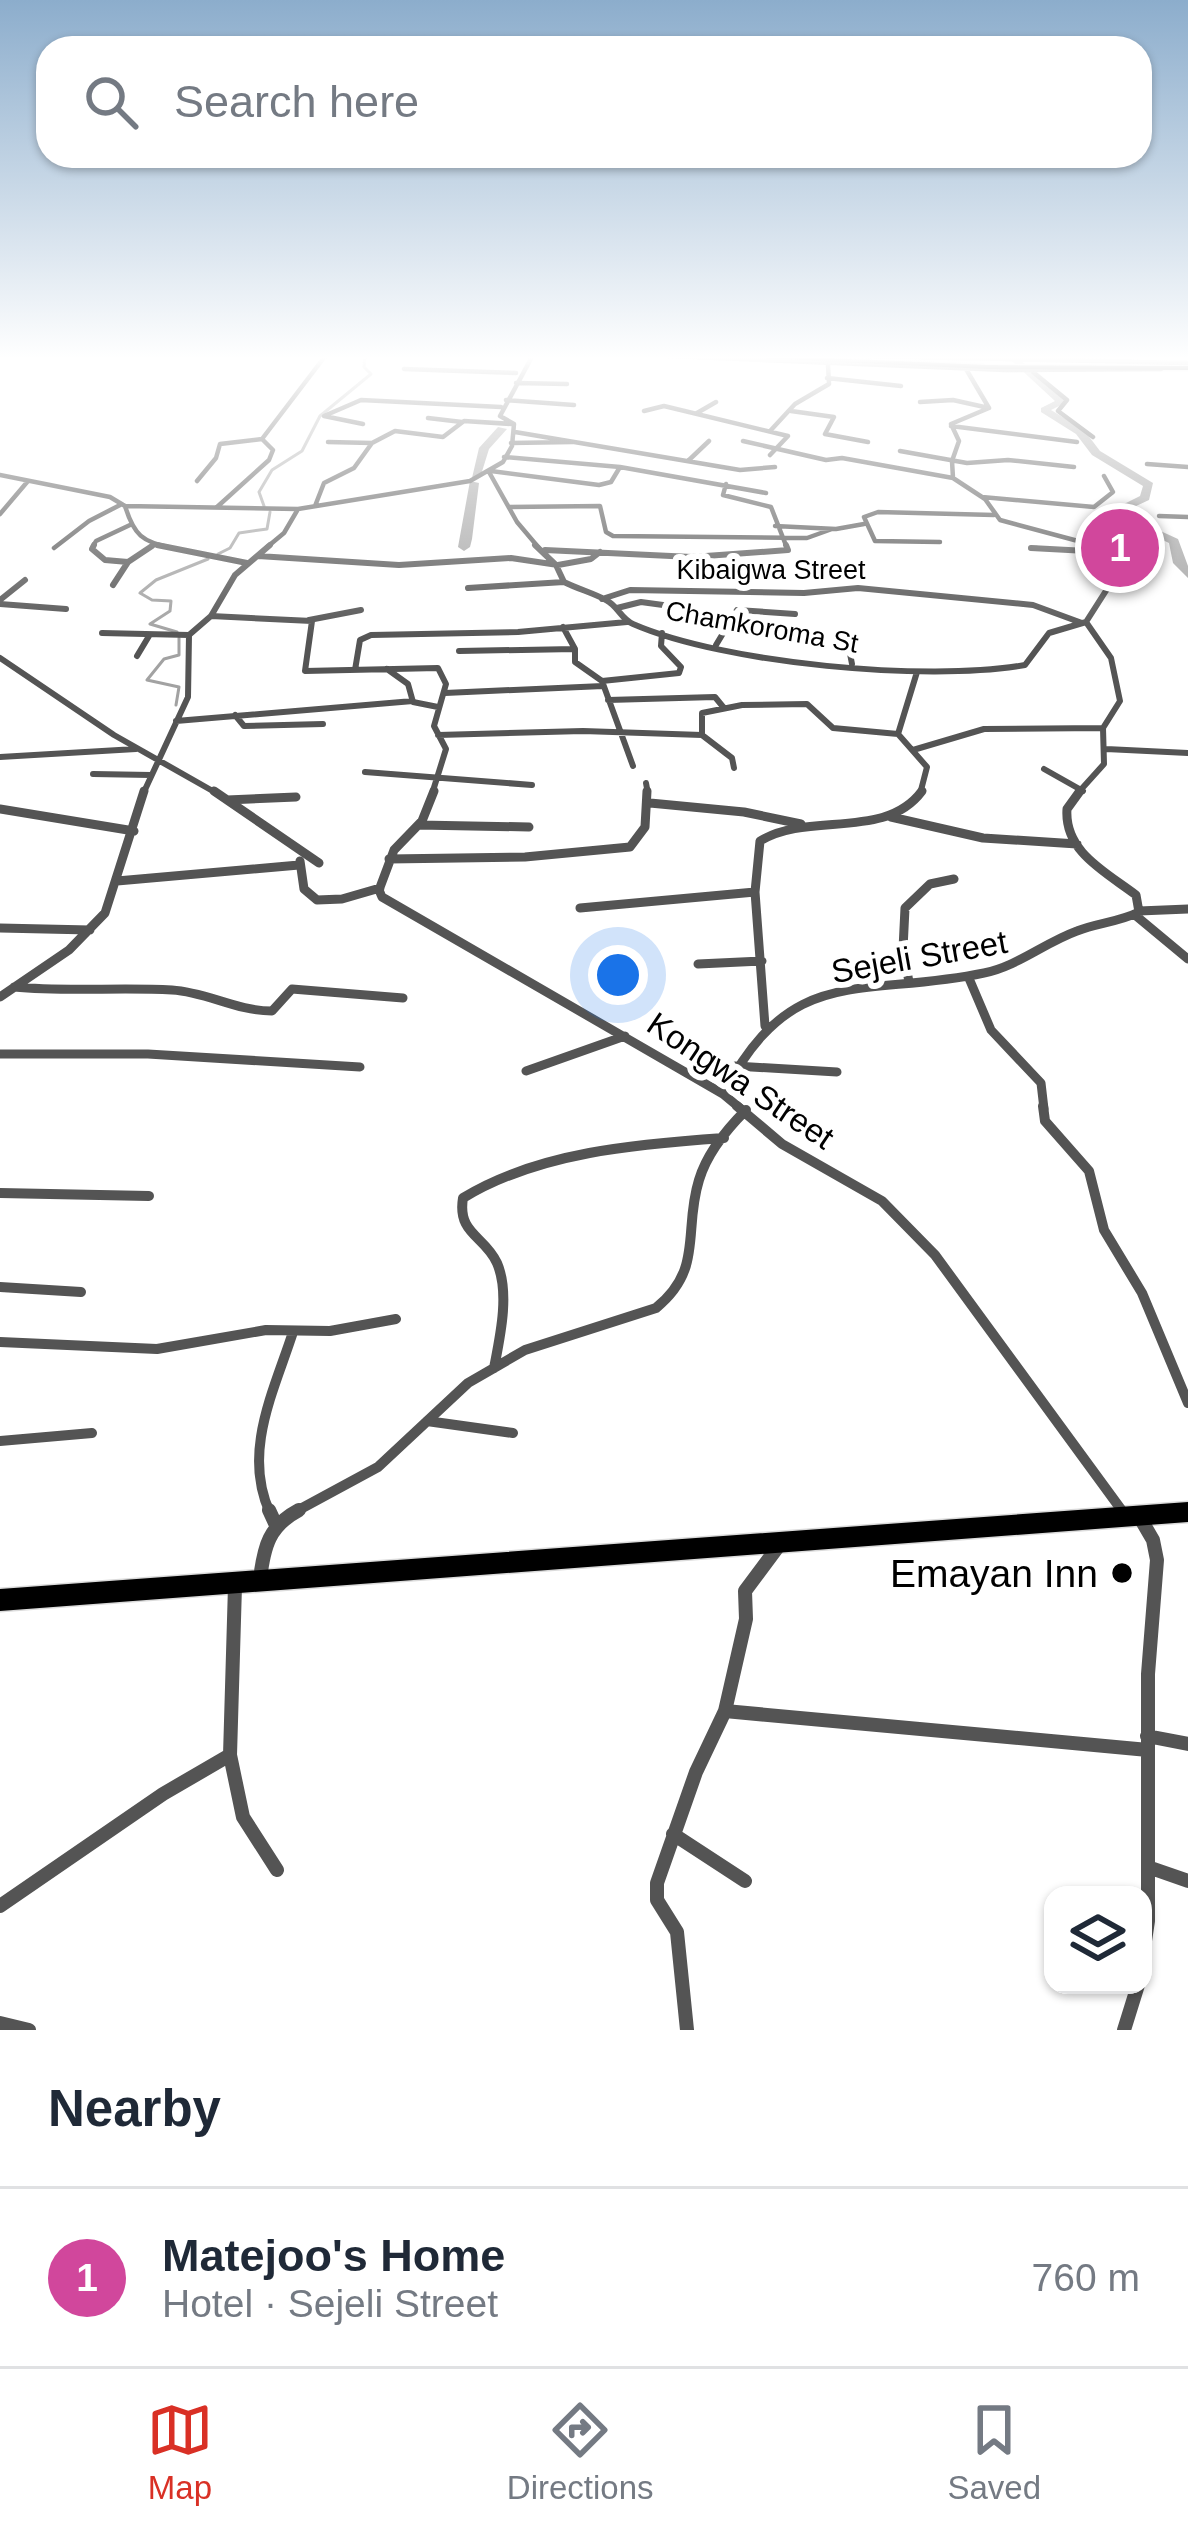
<!DOCTYPE html>
<html lang="en">
<head>
<meta charset="utf-8">
<style>
  body { margin:0; font-family:Arial,sans-serif; background:#f6f6f7; color:#1f2937 }
  .controls { position:absolute; right:36px; bottom:36px; display:grid; overflow:hidden; border-radius:24px; box-shadow:0 3px 9px #0004 }
  .controls button { width:108px; height:108px; display:grid; place-items:center; padding:0; border:0; border-bottom:3px solid #e0e1e3; background:#fff; color:#1f2937; font:60px sans-serif }
  .you { position:absolute; left:618px; top:975px; width:42px; height:42px; margin:-30px; border:9px solid #fff; border-radius:50%; background:#1a73e8; box-shadow:0 0 0 18px #1a73e833 }
  .badge { display:grid; place-items:center; width:78px; height:78px; border-radius:50%; background:#d93025; color:#fff; font-size:39px; font-weight:700 }
  .pin { position:absolute; translate:-50% -50%; border:6px solid #fff; box-shadow:0 3px 12px #0006 }
  .list { margin:0; padding:0; list-style:none }
  h2 { display:flex; justify-content:space-between; align-items:center; height:156px; margin:0; padding:0 48px; font-size:51px }
  h2 small { font-size:39px; font-weight:400; color:#747a83 }
  .list li { display:grid; grid-template-columns:78px 1fr auto; gap:36px; align-items:center; box-sizing:border-box; height:180px; padding:0 48px; border-top:3px solid #e0e1e3 }
  .list b { display:block; font-size:45px; white-space:nowrap }
  .list p { margin:0; font-size:39px; white-space:nowrap; color:#747a83 }
  .list em { font-size:39px; font-style:normal; color:#747a83 }
  .icon { flex:none; width:66px; height:66px; fill:none; stroke:currentColor; stroke-width:2; stroke-linecap:round; stroke-linejoin:round }
  .map { position:relative; flex:none; width:1188px; height:2030px; overflow:hidden }
  .search { position:absolute; background:#fff; box-shadow:0 3px 9px #0004; left:36px; right:36px; top:36px; height:132px; display:flex; align-items:center; gap:30px; box-sizing:border-box; padding:0 42px; border-radius:36px; color:#747a83; font-size:45px }
  .sheet { height:336px; background:#fff }
  nav { display:flex; justify-content:space-around; align-items:center; box-sizing:border-box; height:168px; border-top:3px solid #e0e1e3; background:#fff; font-size:33px; color:#747a83 }
  nav a { display:grid; justify-items:center; gap:6px }
  nav .on { color:#d93025 }
  .map>svg:first-child { display:block }
  .lines { fill:none; stroke-linecap:round; stroke-linejoin:round }
  .stream { stroke:#a2a2a2; stroke-width:3 }
  .river { fill:#a2a2a2; fill-rule:evenodd }
  .trunk-casing { stroke:#dbdbdb; stroke-width:3 }
  .minor-far4 { stroke:#545454; stroke-width:4.5 }
  .minor-far3 { stroke:#545454; stroke-width:6 }
  .minor-far2 { stroke:#545454; stroke-width:9 }
  .minor-far1 { stroke:#545454; stroke-width:10 }
  .minor { stroke:#545454; stroke-width:14 }
  .trunk { fill:#000; fill-rule:evenodd }
  .poi-dot { fill:#000; stroke:#fff; stroke-width:4.5 }
  .labels { text-anchor:middle; stroke-width:12; stroke-linejoin:round; paint-order:stroke }
  .far-street-label { font-size:27px; fill:#000; stroke:#fff }
  .street-label { font-size:33px; fill:#000; stroke:#fff }
  .near-poi-label { font-size:39px; fill:#000; stroke:#fff; text-anchor:end }
</style>
</head>
<body>
<div class="map">
<svg width="1188" height="2030" viewBox="0 0 1188 2030">
  <rect width="100%" height="100%" fill="#fff"/>
  <g class="lines">
    <path class="stream" d="M264 506 259 492 272 470 302 451 320 416 371 374 364 367 365 355
      M218 554 230 548 239 533 267 529 270 512
      M177 632 150 624 170 611 171 601 152 600 140 593 156 580 208 559
      M176 705 179 687 147 680 164 659 179 655V638"/>
    <path class="river" d="M1005 355H1015L1067 402 1051 410 1084 430 1100 451 1153 483 1149 500 1121 513 1178 539 1188 566V578L1173 563 1169 543 1106 513 1140 496 1143 486 1092 455 1076 434 1041 412V408L1055 401Z
      M498 427 507 429 489 449 480 478H472L479 448Z
      M470 481 479 483 472 539 470 547 464 551 458 547Z"/>
    <defs>
      <path id="trunk" d="M695 355H760L987 365 1188 366V370L987 369Z
        M1188 1502V1522L0 1611V1589Z"/>
    </defs>
    <use href="#trunk" class="trunk-casing"/>
    <path class="minor-far4" d="M645 355 1005 370 1161 369
      M813 355 1188 363
      M404 369 516 373
      M966 369 989 408 951 424 959 441 952 461 953 478 985 499 1000 520 1078 541 1083 548
      M1033 372 1067 400 1058 411 1093 437
      M827 378 901 386
      M516 383 567 384
      M506 400 574 405
      M920 402 953 400 989 408
      M644 411 664 406 788 436 770 455
      M791 411 834 417 825 434 868 442
      M697 413 716 402
      M428 418 462 422
      M363 424 324 416 361 400 501 407
      M951 426 1077 442
      M771 430 795 404 829 384 828 365
      M515 432 740 470 775 467
      M262 439 326 355
      M743 441 826 460 842 458 953 478
      M328 442 372 443
      M511 443 572 442
      M900 451 967 463 1008 460 1074 467
      M504 457 620 467 766 493
      M689 460 709 441
      M1147 464 1188 467
      M491 471 599 485 611 482 620 467
      M489 472 517 522 539 548
      M0 475 110 497 125 506C134 535 142 542 172 548
      M197 481 216 458 220 444 262 439
      M726 484 723 495 771 507 787 548
      M982 497 1094 507 1113 492 1104 476
      M125 506 298 509
      M315 506 324 483 354 468 372 443 395 431 443 437 464 421 512 424
      M217 507 269 460 273 450 262 439
      M509 507 600 506 606 532 613 536 807 538 832 529
      M0 514 28 481
      M1159 516 1188 517
      M775 526 836 529 864 524
      M940 542 875 541 864 517 878 512 994 515
      M54 548 89 521 122 504
      M92 548 96 541 130 525
      M266 548 284 533 298 509 470 481 503 462 512 446 514 424 500 416 533 355
      M1031 548H1037"/>
    <path class="minor-far3" d="M94 545 92 549 105 560 128 562
      M157 545 247 563
      M535 545 556 565 564 582C578 589 593 593 606 600 618 606 621 619 633 624 725 664 927 682 1025 665L1049 633 1086 622
      M1031 548 1087 551
      M545 550 692 557 788 550 786 545
      M258 556 399 565 511 558 558 565 591 559 600 552
      M113 585 128 562 152 546
      M468 588 564 582
      M602 599 630 590 804 593 858 588 1033 605 1082 623
      M0 600 25 580
      M0 604 66 609
      M617 608 641 602 685 608
      M211 616 312 621 305 671 438 668 446 684 434 726 446 749 432 794
      M309 620 361 610
      M563 627 575 649V662L602 681
      M102 633 189 635
      M846 633 852 664
      M716 645 737 610 795 614
      M459 651 575 649
      M137 656 149 636
      M0 658 114 735 218 794
      M387 669 408 684 413 702 438 707
      M355 670 360 640 371 635 518 632 627 622
      M917 672 898 734 927 767 920 794
      M445 693 603 686
      M608 700 715 697 724 708
      M235 715 244 726 323 724
      M176 721 413 701
      M438 735 583 731 702 735
      M1106 749 1188 753
      M913 750 984 729 1103 728
      M0 757 136 749
      M633 766 602 681 679 673 681 667 661 646 662 633
      M734 768 732 758 702 735V713L742 705 807 704 833 728 898 734
      M1044 769 1083 791
      M365 772 532 785
      M93 774 151 775
      M646 783 648 794
      M143 794 188 697 189 635 211 616 235 575 270 545
      M1077 794 1104 764 1103 728 1120 701 1111 658 1086 622 1109 586 1081 545"/>
    <path class="minor-far2" d="M214 791 319 863
      M434 791 422 821 394 850 379 890 382 897 723 1094 741 1109
      M227 800 296 797
      M650 803 744 812 801 824
      M0 809 134 831
      M891 817 983 838 1077 844
      M419 825 529 827
      M389 859 525 857 630 847 645 827 647 791
      M300 861 304 889 317 900 342 899 380 888
      M117 881 299 865
      M580 908 755 892
      M1139 911 1188 909
      M1135 915 1188 959
      M0 928 90 930
      M698 964 762 961
      M968 976 991 1030 1041 1083 1044 1109
      M909 982 903 949 905 908 930 884 954 879
      M14 987C67 992 119 987 172 990 207 992 236 1011 272 1011L292 989 403 998
      M0 997 69 950 105 913 144 791
      M765 1026 755 892 760 841C809 811 885 841 922 791
      M0 1054H148L360 1067
      M735 1066 837 1072
      M526 1071 625 1036
      M723 1094C793 961 859 999 984 973 1018 966 1044 943 1077 931 1097 923 1119 922 1139 912L1136 895C1106 872 1064 852 1067 809L1080 791"/>
    <path class="minor-far1" d="M737 1106 782 1144 882 1201 935 1255 1123 1512
      M1043 1106 1045 1121 1089 1171 1104 1230 1142 1293 1188 1403
      M0 1193 149 1196
      M0 1287 81 1292
      M0 1342 157 1349 266 1330 330 1331 396 1319
      M494 1368C500 1337 510 1293 497 1263 485 1236 457 1234 463 1198 538 1152 638 1144 724 1138
      M427 1421 513 1433
      M0 1441 92 1433
      M270 1513C242 1452 274 1391 293 1332
      M293 1513 378 1467 468 1383 525 1350 656 1308C704 1269 683 1231 699 1180 707 1153 727 1129 746 1110"/>
    <path class="minor" d="M269 1510 275 1523
      M1139 1516 1153 1540 1157 1560 1148 1674V1921L1143 1954
      M260 1579C264 1546 269 1526 299 1510
      M725 1711 1148 1750
      M1147 1736 1188 1744
      M230 1755 243 1817 277 1870
      M673 1834 745 1881
      M1148 1867 1188 1881
      M0 1906 163 1794 230 1755 235 1586
      M0 2023 29 2030
      M687 2030 677 1932 657 1900V1883L696 1772 725 1711 746 1619 745 1591 780 1544
      M1124 2030 1138 1985"/>
    <use href="#trunk" class="trunk"/>
  </g>
  <linearGradient id="sky" x2="0" y2="1"><stop stop-color="#8cadcc"/><stop offset="0.56" stop-color="#fff"/><stop offset="1" stop-color="#fff" stop-opacity="0"/></linearGradient>
  <rect width="1188" height="639" fill="url(#sky)"/>
  <circle class="poi-dot" cx="1122" cy="1573" r="12"/>
  <g class="labels">
    <g class="far-street-label">
      <text x="771" y="579">Kibaigwa Street</text>
      <text transform="translate(762 627) rotate(10)" y="9">Chamkoroma St</text>
    </g>
    <g class="street-label">
      <text transform="translate(919 956) rotate(-10)" y="12">Sejeli Street</text>
      <text transform="translate(741 1080) rotate(34)" y="12">Kongwa Street</text>
    </g>
    <g class="near-poi-label">
      <text x="1098" y="1587">Emayan Inn</text>
    </g>
  </g>
</svg>
<div class="controls">
<button><svg class="icon" aria-label="layers" viewBox="0 0 24 24"><path d="M12 4l9 5-9 5-9-5zM3 14l9 5 9-5"/></svg></button>
</div>
<div class="you"></div>
<div class="pin badge" style="left:1120px;top:548px;background:#d1479c">1</div>
<div class="search"><svg class="icon" aria-label="search" viewBox="0 0 24 24"><circle cx="10" cy="10" r="6"/><path d="M15 15l6 6"/></svg>Search here</div>
</div>
<section class="sheet">
<h2>Nearby<small></small></h2>
<ul class="list">
<li><span class="badge" style="background:#d1479c">1</span><div><b>Matejoo's Home</b><p>Hotel · Sejeli Street</p></div><em>760 m</em></li>
</ul>
</section>
<nav>
<a class="on"><svg class="icon" aria-label="map" viewBox="0 0 24 24"><path d="M3 6l6-2 6 2 6-2v14l-6 2-6-2-6 2zM9 4v14M15 6v14"/></svg>Map</a>
<a><svg class="icon" aria-label="directions" viewBox="0 0 24 24"><path d="M12 3l9 9-9 9-9-9zM9 14v-3h6M13 9l2 2-2 2"/></svg>Directions</a>
<a><svg class="icon" aria-label="saved" viewBox="0 0 24 24"><path d="M7 4h10v16l-5-4-5 4z"/></svg>Saved</a>
</nav>
</body>
</html>
